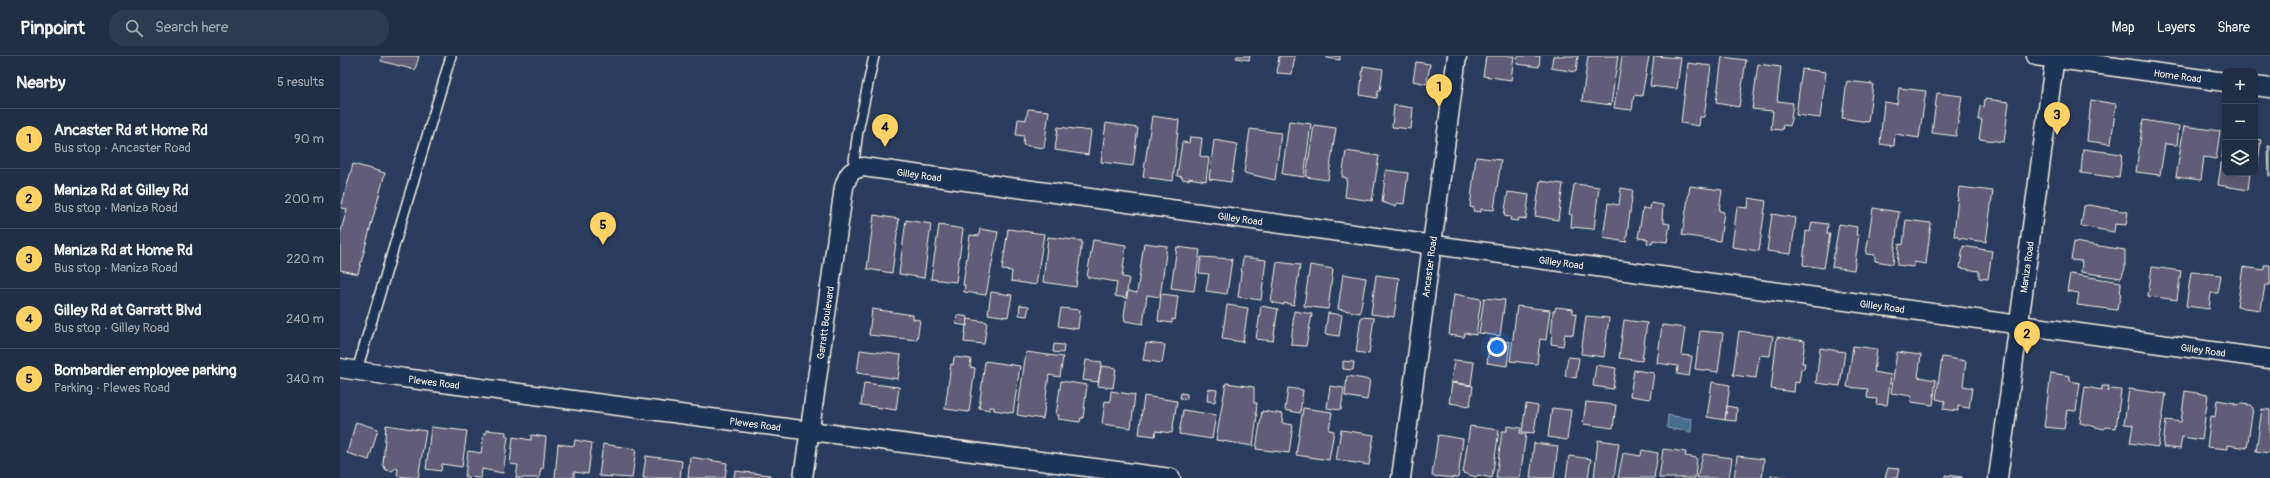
<!DOCTYPE html>
<html lang="en">
<head>
<meta charset="utf-8">
<style>
  body { margin:0; font-family:Pangolin,sans-serif; background:#2d3a51; color:#f1f3f6 }
  .controls { position:absolute; right:12px; top:12px; display:grid; overflow:hidden; border-radius:8px; box-shadow:0 4px 16px #0002 }
  .controls button { width:36px; height:36px; display:grid; place-items:center; padding:0; border:0; border-bottom:1px solid #3d4a5f; background:#202e46; color:#f1f3f6; font:20px sans-serif }
  .you { position:absolute; left:1157px; top:291px; width:14px; height:14px; margin:-10px; border:3px solid #fff; border-radius:50%; background:#1a73e8; box-shadow:0 0 0 6px #1a73e833 }
  .badge { display:grid; place-items:center; width:26px; height:26px; border-radius:50%; background:#ffd166; color:#111; font-size:13px; font-weight:700 }
  .pin { position:absolute; translate:-50% -33px; filter:drop-shadow(0 1px 2px #0008) }
  .pin::after { content:''; position:absolute; top:21px; width:14px; height:12px; background:inherit; clip-path:polygon(0 0,100% 0,50% 100%) }
  .list { margin:0; padding:0; list-style:none }
  h2 { display:flex; justify-content:space-between; align-items:center; height:52px; margin:0; padding:0 16px; font-size:17px }
  h2 small { font-size:13px; font-weight:400; color:#a2a8b3 }
  .list li { display:grid; grid-template-columns:26px 1fr auto; gap:12px; align-items:center; box-sizing:border-box; height:60px; padding:0 16px; border-top:1px solid #3d4a5f }
  .list b { display:block; font-size:15px; white-space:nowrap }
  .list p { margin:0; font-size:13px; white-space:nowrap; color:#a2a8b3 }
  .list em { font-size:13px; font-style:normal; color:#a2a8b3 }
  .icon { flex:none; width:22px; height:22px; fill:none; stroke:currentColor; stroke-width:2; stroke-linecap:round; stroke-linejoin:round }
  .map { position:relative; flex:none; width:1930px; height:422px; overflow:hidden }
  header { display:flex; align-items:center; gap:24px; box-sizing:border-box; height:56px; padding:0 20px; background:#202e46; border-bottom:1px solid #3d4a5f }
  header strong { font-size:19px }
  nav { display:flex; gap:22px; margin-inline-start:auto; font-size:14px }
  .search { width:280px; height:36px; background:#2d3a51; display:flex; align-items:center; gap:10px; box-sizing:border-box; padding:0 14px; border-radius:16px; color:#a2a8b3; font-size:15px }
  main { display:flex }
  aside { flex:1; background:#202e46 }
  .map>svg:first-child { display:block }
  .water { fill:#466d8e; stroke:#8ca2b2 }
  .building { fill:#615c79; stroke:#f4f1e8 }
  .lines { fill:none; stroke-linecap:round; stroke-linejoin:round }
  .lane-casing { stroke:#f4f1e8; stroke-width:12 }
  .street-casing { stroke:#f4f1e8; stroke-width:21 }
  .lane { stroke:#1d3557; stroke-width:9 }
  .street { stroke:#1d3557; stroke-width:18 }
  .labels { text-anchor:middle; stroke-width:4; stroke-linejoin:round; paint-order:stroke }
  .street-label { font-size:10px; fill:#f4f1e8; stroke:#1d3557 }
</style>
</head>
<body>
<header>
<strong>Pinpoint</strong>
<div class="search"><svg class="icon" aria-label="search" viewBox="0 0 24 24"><circle cx="10" cy="10" r="6"/><path d="M15 15l6 6"/></svg>Search here</div>
<nav><a>Map</a><a>Layers</a><a>Share</a></nav>
</header>
<main>
<aside>
<h2>Nearby<small>5 results</small></h2>
<ul class="list">
<li><span class="badge">1</span><div><b>Ancaster Rd at Home Rd</b><p>Bus stop · Ancaster Road</p></div><em>90 m</em></li>
<li><span class="badge">2</span><div><b>Maniza Rd at Gilley Rd</b><p>Bus stop · Maniza Road</p></div><em>200 m</em></li>
<li><span class="badge">3</span><div><b>Maniza Rd at Home Rd</b><p>Bus stop · Maniza Road</p></div><em>220 m</em></li>
<li><span class="badge">4</span><div><b>Gilley Rd at Garratt Blvd</b><p>Bus stop · Gilley Road</p></div><em>240 m</em></li>
<li><span class="badge">5</span><div><b>Bombardier employee parking</b><p>Parking · Plewes Road</p></div><em>340 m</em></li>
</ul>
</aside>
<div class="map">
<svg width="1930" height="422" viewBox="0 0 1930 422">
  <rect width="100%" height="100%" fill="#2b3d5e"/>
  <filter id="ink" filterUnits="userSpaceOnUse"><feTurbulence type="fractalNoise" baseFrequency=".025" numOctaves="2"/><feDisplacementMap in="SourceGraphic" scale="8" xChannelSelector="R" yChannelSelector="G"/><feConvolveMatrix kernelMatrix="1 2 1 2 8 2 1 2 1" color-interpolation-filters="sRGB"/></filter>
  <g filter="url(#ink)">
    <path class="water" d="M1328 359 1352 363 1351 376 1327 372Z"/>
    <path class="building" d="M42 0H79L75 14 41 5Z
      M897 0H910L909 4 896 2Z
      M939 0H955L952 18 937 17Z
      M987 0H1000V4L987 2Z
      M1146 0H1174L1171 24 1143 20Z
      M1178 0H1200L1199 11 1177 8Z
      M1213 0H1238L1236 16 1211 12Z
      M1248 0H1278L1271 49 1242 45Z
      M1282 0H1309L1302 40 1294 39 1292 54 1274 52Z
      M1314 0 1341 2 1337 33 1310 30Z
      M1382 1 1406 4 1399 51 1376 47Z
      M1076 6 1090 8 1087 28 1073 25Z
      M1348 7 1371 10 1364 61H1360L1359 70 1341 67Z
      M1418 8 1441 11 1437 45 1453 47 1450 70 1443 69 1442 74 1431 73 1433 55 1412 53Z
      M1023 10 1043 13 1040 35H1038L1037 42 1020 39Z
      M1462 13 1486 16 1480 62 1456 59Z
      M1507 25 1533 28 1528 66 1502 62Z
      M1559 32 1586 35 1579 82 1555 78 1554 90 1540 88 1544 46 1557 48Z
      M1597 37 1622 40 1616 80 1592 77Z
      M1645 43 1669 46 1664 86 1639 83 1642 64H1638L1640 50 1644 51Z
      M1751 44 1776 48 1771 88 1747 85Z
      M1054 49 1073 52 1071 73 1052 71Z
      M688 53 709 55 704 92 683 89 684 80 676 79 678 63 686 64Z
      M812 60 839 64 833 125 803 121Z
      M1803 64 1839 70 1837 89 1825 88 1820 119 1796 116Z
      M949 65 971 68 964 121 942 118Z
      M766 67 798 72 793 110 761 106Z
      M974 69 996 72 988 124 966 121Z
      M1844 70 1880 75 1876 103 1864 101 1861 124 1836 121Z
      M718 71 751 75 748 99 715 94Z
      M910 73 941 77 935 124 904 117Z
      M850 81 862 82 860 100 869 102 866 125 849 122V124L842 123V121L837 120 842 86 849 87Z
      M1885 81V117H1910L1908 134 1878 129Z
      M1915 83 1921 84 1917 114H1915Z
      M874 84 897 88 891 126 869 123Z
      M1928 90H1930V120H1929Z
      M1743 93 1782 98 1779 122 1741 117Z
      M1006 95 1039 100 1032 145 1005 141 1007 122 1002 121Z
      M1136 101 1161 104 1154 154 1141 153V156L1133 155 1134 152 1130 151Z
      M13 108 45 117 18 218 0 214V178L7 153 1 152Z
      M1046 114 1068 117 1064 148 1057 147 1056 151 1042 146Z
      M1200 125 1223 128 1218 164 1195 160Z
      M1236 128 1259 131 1254 173 1231 171 1232 159 1229 158 1234 129Z
      M1350 130 1382 134 1379 155 1384 156 1380 185 1342 179Z
      M1619 131 1653 135 1646 186 1618 182V181L1614 180Z
      M1281 132 1293 134 1286 186 1263 182 1268 147 1279 149Z
      M1168 136 1189 139 1186 163 1179 162 1178 165 1170 164 1171 161 1164 160Z
      M1409 142 1426 145 1419 195 1392 191 1397 151 1408 152Z
      M1311 147 1323 149 1322 163H1324V167L1330 168 1327 186 1313 184 1312 188 1307 187 1308 183 1298 182 1303 152 1310 153Z
      M1749 149 1788 156 1786 169 1775 168 1774 176 1741 170 1744 150Z
      M1533 152 1559 156 1553 208 1535 205V199L1526 198Z
      M1432 158 1456 162 1451 198 1427 195Z
      M534 159 559 163 552 217 527 213Z
      M566 164 591 168 584 222 559 218Z
      M1566 164 1591 167 1586 208 1574 206V211L1557 209 1559 188 1563 189Z
      M1472 166 1488 168 1487 178H1490L1484 212 1463 209 1466 175 1470 176Z
      M1499 168 1517 171 1516 179H1519L1514 214 1492 211Z
      M599 169 623 173 616 226 591 223Z
      M640 173 658 176 646 239 624 236 625 229H623L630 179 639 180Z
      M668 173 704 178 696 229 671 225 672 215 662 214Z
      M708 181 742 185 736 231 703 226Z
      M753 184 786 189 782 221 789 222 786 242 775 240 777 226 747 221Z
      M1734 186 1785 194V213L1781 222 1741 216 1742 205 1731 204Z
      M804 187 827 190 820 241 807 239 803 268 785 265 784 259 788 235 797 237Z
      M1623 190 1652 195 1648 223 1639 222V215L1620 212Z
      M837 191 860 194 854 235 831 232Z
      M861 201 892 203 887 238 866 235 869 218 859 217Z
      M903 201 926 204 921 244 898 241Z
      M937 206 960 209 954 249 944 247V249L931 246Z
      M970 209 993 213 988 253 964 250Z
      M1924 209H1930V229H1925L1921 254 1897 251 1903 211 1924 214Z
      M1812 211 1841 215 1837 244 1808 240Z
      M1851 216 1881 219 1878 237H1871L1869 253 1846 250Z
      M1003 218 1026 222 1020 257 998 253Z
      M1730 218 1781 226 1780 245 1778 247 1777 254 1737 249 1739 237 1727 235Z
      M1036 219 1059 222 1054 261 1031 258Z
      M651 236 672 239 668 261 648 258Z
      M821 238 838 240 835 264 832 263V267L818 265Z
      M1114 238 1141 243 1136 279 1125 277 1124 281 1109 279Z
      M1144 242 1165 244 1160 280 1139 277Z
      M680 249 689 250 687 260 679 259Z
      M887 249 908 252 903 286 882 283Z
      M921 250 938 253 933 285 916 283Z
      M1177 250 1210 254 1206 284 1200 283 1197 308 1170 305Z
      M1216 251 1233 253V257L1236 258 1233 279 1225 278 1223 290 1211 288 1213 255H1215Z
      M721 252 740 254 738 273 718 270Z
      M532 253 573 259V263L580 264 577 284 529 279Z
      M954 255 972 258 966 290 951 289Z
      M988 257 1002 259 999 280 985 278Z
      M617 259 628 261 627 270 616 268Z
      M1246 260 1269 262 1264 301 1241 298Z
      M1021 261 1034 262 1029 298 1016 296Z
      M627 263 647 266 644 288 624 286Z
      M1284 264 1307 267 1302 305 1279 302Z
      M1322 269 1345 272 1341 299 1352 300 1349 320 1337 318 1338 310 1317 307Z
      M1360 275 1383 277 1378 316 1355 313Z
      M1399 275 1433 280 1430 300 1419 299 1416 322 1393 319Z
      M1437 281 1465 285 1462 307H1465L1464 313H1461L1459 327 1455 326 1454 336 1431 333Z
      M1150 283 1170 286 1167 310 1147 307Z
      M806 287 825 289 822 307 803 304Z
      M714 288 724 289 723 297 713 296Z
      M1513 290 1537 293 1534 316 1551 319 1547 349 1536 348 1537 343 1527 342 1528 333 1507 331Z
      M1480 292 1505 296 1500 330 1476 327Z
      M520 294 561 299 558 323 517 317Z
      M686 296 723 301 720 321 709 319 703 363 677 359Z
      M1557 296 1581 299 1578 321 1596 324 1593 349 1571 346 1572 340 1551 337Z
      M614 301 631 303 630 311 635 312 629 356 605 353 611 308 613 309Z
      M1228 301 1239 302 1236 322 1225 320Z
      M1602 301 1626 305 1623 330 1632 332 1629 352 1618 350V355L1603 353 1605 345 1596 343Z
      M746 304 762 306 758 326 743 324Z
      M1114 304 1134 306 1131 329 1111 326Z
      M645 305 680 310 673 357 654 354V351H650V354L639 352Z
      M1003 305 1014 306 1013 314 1003 313Z
      M1256 309 1276 312 1273 333 1253 330Z
      M761 310 776 312 773 332 758 330Z
      M1294 314 1314 317 1310 343 1290 340Z
      M1711 317 1730 320V325L1740 327 1736 355 1727 354 1724 373 1704 371Z
      M1007 320 1030 324 1027 344 1005 340Z
      M721 325 747 329 743 362H741L740 366 718 363 719 359H716Z
      M1372 326 1390 329 1385 364 1367 361Z
      M524 327 559 331 556 354 521 349Z
      M886 327 914 331V347H917L916 358 917 359 913 390 876 384Z
      M1112 327 1133 330 1130 350 1109 347Z
      M990 330 1004 332 1001 354 987 352Z
      M1762 330H1769L1768 336 1770 333 1781 334 1776 372 1766 371 1764 373 1740 367 1745 331 1762 334Z
      M948 332 963 334 960 357 945 354Z
      M868 333 877 334 875 346 867 345Z
      M1789 333 1826 338 1818 391 1790 387 1793 369 1784 368Z
      M771 335 795 339 791 372 762 368 765 345 770 346Z
      M1845 335 1868 339 1862 384 1842 381 1840 393 1823 391 1826 364 1841 366Z
      M841 337 847 338V343L840 342Z
      M804 340 837 345 832 377 816 375 815 380 799 378Z
      M1877 344 1895 347 1894 349 1901 348 1910 349 1913 352 1907 392 1888 389V393L1867 391 1871 360 1875 361Z
      M1246 346 1276 349 1273 372 1243 368Z
      M1186 348 1198 350 1194 377 1182 376Z
      M1387 350 1397 352 1396 365 1385 364Z
      M963 352 992 356 989 374 994 375 989 404 956 399Z
      M1212 352 1231 354 1227 384 1208 381Z
      M1922 353 1930 354V397L1916 395Z
      M843 354 876 359 872 383 839 378Z
      M922 355 943 358 942 367 953 369 949 397 916 393Z
      M16 366 38 373 29 404 7 397Z
      M46 369 86 375 78 422 57 420 58 413 56 412 52 415 46 414 43 409Z
      M1130 370 1159 374 1152 422 1138 419 1136 421 1123 417Z
      M1167 370 1181 372 1180 377 1186 378 1180 422H1156L1162 375H1167Z
      M91 371 127 375 122 411 102 408 101 415 86 413Z
      M146 374 166 376V380L168 381 163 417 142 413 141 422 125 421 128 395 141 397 144 377 146 378Z
      M1001 374 1034 379 1029 409 996 404Z
      M191 379 206 381 203 413 201 412 199 422H176L178 409 170 408 173 381 191 384Z
      M1098 379 1123 383 1118 422 1092 420Z
      M235 384 252 387 248 418 234 416V422H215L218 388 234 390Z
      M1258 384 1279 387 1274 422H1254Z
      M1194 387 1218 390 1214 422H1190Z
      M263 388 296 393 292 422 259 420Z
      M1323 393 1346 396 1345 400 1357 402 1355 422H1319Z
      M1302 394 1318 397 1314 422H1278L1283 397 1301 400Z
      M1363 398 1392 402 1389 422H1357Z
      M306 400 342 405 340 422H303Z
      M1229 400 1251 403 1248 422H1226Z
      M1397 400 1424 403 1422 422H1394Z
      M350 401 387 407 385 422H348Z
      M1548 412 1559 413 1557 422H1545Z
      M395 415 430 419V422H394Z
      M1431 419 1451 422H1431Z
      M1605 419 1622 421V422H1605Z"/>
    <g class="lines">
      <defs>
        <path id="lane" d="M513 113 518 75 534 0
          M17 314 111 0"/>
        <g id="street">
          <path id="s1" d="M1696 0 1885 26"/>
          <path d="M1915 30 1930 32"/>
          <path id="s2" d="M0 312 64 322 831 422"/>
          <path id="s3" d="M463 422 504 131C508 119 510 114 523 111L1930 303"/>
          <path id="s4" d="M1061 422 1117 0"/>
          <path id="s5" d="M1658 422 1715 0"/>
        </g>
      </defs>
      <use href="#lane" class="lane-casing"/>
      <use href="#street" class="street-casing"/>
      <use href="#lane" class="lane"/>
      <use href="#street" class="street"/>
    </g>
  </g>
  <g class="labels">
    <g class="street-label">
      <text dy="4" stroke="none"><textPath href="#s1" startOffset="143">Home Road</textPath></text>
      <text dy="4" stroke="none"><textPath href="#s3" startOffset="380">Gilley Road</textPath></text>
      <text dy="4" stroke="none"><textPath href="#s3" startOffset="704">Gilley Road</textPath></text>
      <text dy="4" stroke="none"><textPath href="#s3" startOffset="1028">Gilley Road</textPath></text>
      <text dy="4" stroke="none"><textPath href="#s4" startOffset="213">Ancaster Road</textPath></text>
      <text dy="4" stroke="none"><textPath href="#s5" startOffset="213">Maniza Road</textPath></text>
      <text dy="4" stroke="none"><textPath href="#s3" startOffset="1352">Gilley Road</textPath></text>
      <text dy="4" stroke="none"><textPath href="#s3" startOffset="157">Garratt Boulevard</textPath></text>
      <text dy="4" stroke="none"><textPath href="#s3" startOffset="1676">Gilley Road</textPath></text>
      <text dy="4" stroke="none"><textPath href="#s2" startOffset="95">Plewes Road</textPath></text>
      <text dy="4" stroke="none"><textPath href="#s2" startOffset="419">Plewes Road</textPath></text>
    </g>
  </g>
</svg>
<div class="controls">
<button>+</button>
<button>−</button>
<button><svg class="icon" aria-label="layers" viewBox="0 0 24 24"><path d="M12 4l9 5-9 5-9-5zM3 14l9 5 9-5"/></svg></button>
</div>
<div class="you"></div>
<div class="pin badge" style="left:1099px;top:51px">1</div>
<div class="pin badge" style="left:1687px;top:298px">2</div>
<div class="pin badge" style="left:1717px;top:79px">3</div>
<div class="pin badge" style="left:545px;top:91px">4</div>
<div class="pin badge" style="left:263px;top:189px">5</div>
</div>
</main>
</body>
</html>
